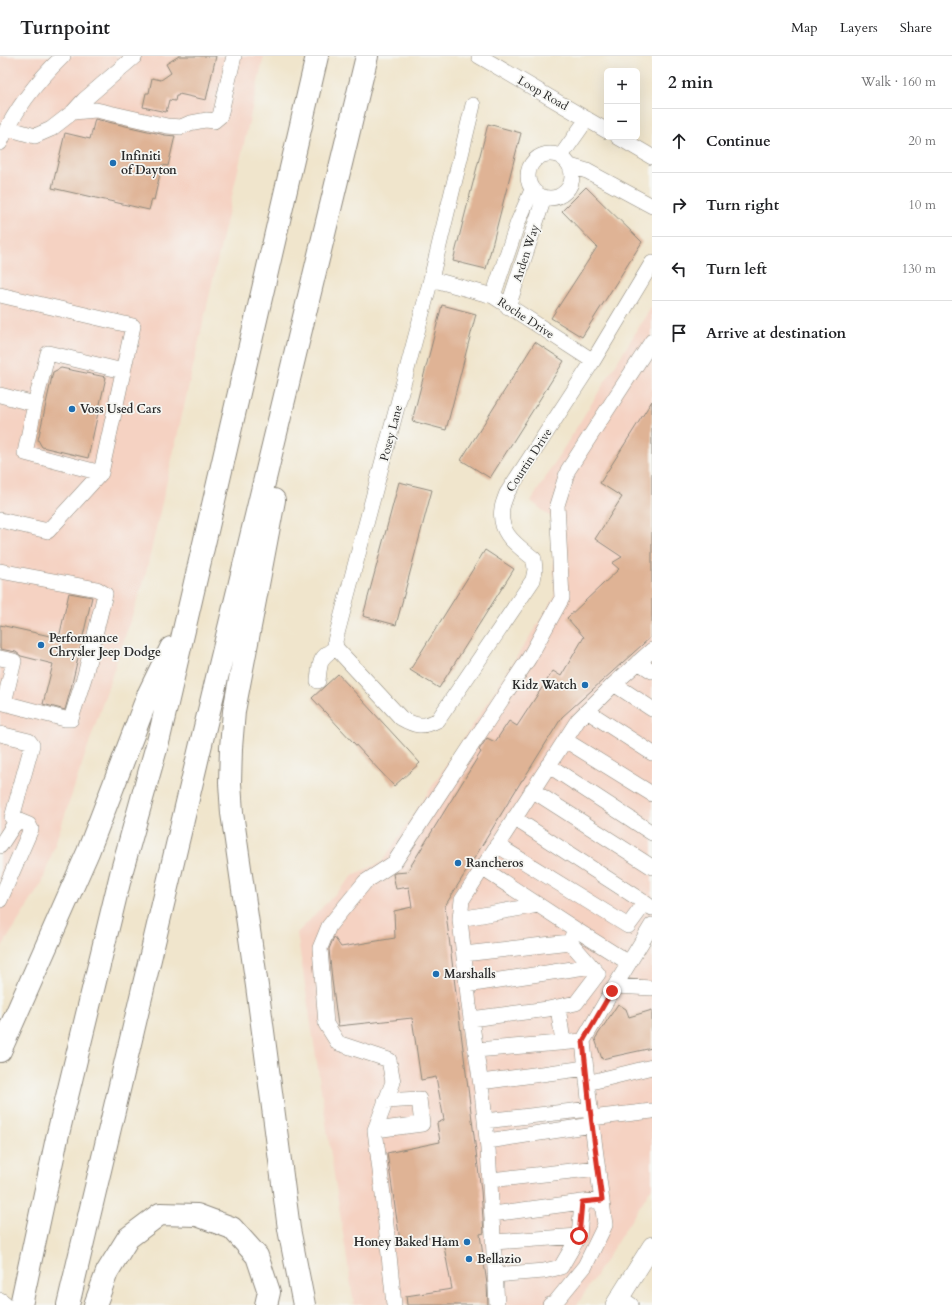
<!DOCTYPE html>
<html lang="en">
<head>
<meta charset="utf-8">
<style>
  body { margin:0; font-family:Cardo,serif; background:#f2f2f2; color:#202124 }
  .controls { position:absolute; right:12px; top:12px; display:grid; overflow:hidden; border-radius:6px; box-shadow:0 4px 16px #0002 }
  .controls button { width:36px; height:36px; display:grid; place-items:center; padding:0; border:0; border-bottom:1px solid #e0e0e0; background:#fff; color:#202124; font:20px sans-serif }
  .stop { position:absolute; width:12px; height:12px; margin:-9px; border:3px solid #d93025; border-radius:50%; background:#fff }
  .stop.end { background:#d93025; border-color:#fff; box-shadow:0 1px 4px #0008 }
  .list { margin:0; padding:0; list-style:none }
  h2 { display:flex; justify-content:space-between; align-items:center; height:52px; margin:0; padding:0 16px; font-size:17px }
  h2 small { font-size:13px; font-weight:400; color:#757577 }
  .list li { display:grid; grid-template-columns:26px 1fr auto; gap:12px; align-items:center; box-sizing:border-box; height:64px; padding:0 16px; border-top:1px solid #e0e0e0 }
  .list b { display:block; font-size:15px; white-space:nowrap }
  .list em { font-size:13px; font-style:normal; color:#757577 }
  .icon { flex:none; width:22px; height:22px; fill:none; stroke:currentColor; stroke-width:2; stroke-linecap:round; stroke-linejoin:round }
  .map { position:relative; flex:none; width:652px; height:1249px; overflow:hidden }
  header { display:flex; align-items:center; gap:24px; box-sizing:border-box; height:56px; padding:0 20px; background:#fff; border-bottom:1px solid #e0e0e0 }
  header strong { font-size:19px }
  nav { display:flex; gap:22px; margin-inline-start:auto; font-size:14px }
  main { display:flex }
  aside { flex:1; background:#fff }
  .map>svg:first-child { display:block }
  .built { fill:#f5d2c2 }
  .building { fill:#dfb395 }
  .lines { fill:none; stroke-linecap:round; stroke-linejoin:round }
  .minor-casing { stroke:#8e887c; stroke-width:16 }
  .major-casing { stroke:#8e887c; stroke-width:20 }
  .highway-casing { stroke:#8e887c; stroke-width:24 }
  .minor { stroke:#fff; stroke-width:15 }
  .major { stroke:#fff; stroke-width:19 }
  .highway { stroke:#fff; stroke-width:22 }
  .route { stroke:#d93025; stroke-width:5 }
  .poi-dot { fill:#1f6fb2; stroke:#f6f6f2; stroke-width:1.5 }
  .labels { text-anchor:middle; stroke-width:3.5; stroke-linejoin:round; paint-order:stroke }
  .street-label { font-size:12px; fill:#2b2b2b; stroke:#f6f6f2 }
  .poi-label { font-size:12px; font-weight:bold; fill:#2b2b2b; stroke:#f6f6f2; text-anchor:start }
</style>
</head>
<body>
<header>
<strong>Turnpoint</strong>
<nav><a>Map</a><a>Layers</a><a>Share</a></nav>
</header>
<main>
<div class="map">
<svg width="652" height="1249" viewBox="0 0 652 1249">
  <rect width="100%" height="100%" fill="#f6f6f2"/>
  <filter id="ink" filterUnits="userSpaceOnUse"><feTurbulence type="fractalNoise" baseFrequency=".025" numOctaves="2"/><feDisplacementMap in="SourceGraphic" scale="8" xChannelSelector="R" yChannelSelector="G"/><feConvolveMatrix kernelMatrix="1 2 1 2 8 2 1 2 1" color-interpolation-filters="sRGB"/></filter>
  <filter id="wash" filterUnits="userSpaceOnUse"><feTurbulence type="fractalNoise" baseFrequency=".012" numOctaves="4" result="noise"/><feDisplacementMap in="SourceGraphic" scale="16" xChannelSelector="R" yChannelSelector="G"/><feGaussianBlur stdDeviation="0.9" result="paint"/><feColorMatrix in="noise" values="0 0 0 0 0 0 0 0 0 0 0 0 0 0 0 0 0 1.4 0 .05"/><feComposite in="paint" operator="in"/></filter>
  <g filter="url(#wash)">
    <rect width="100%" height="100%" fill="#f0e5cc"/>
    <path class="built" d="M0 0H264L145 521 42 827 0 894Z
      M652 250V1131L577 1249H354L297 877 355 818 382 806 482 655 555 541 552 462 531 445Z"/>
    <g id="blocks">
      <path class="building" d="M179 0H216L206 44 179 38 178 40H176L175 45 169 44 166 56 143 51 146 37H149L152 22 161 24 171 17 166 8Z
        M95 63 165 79 175 80 168 110 162 109 154 144 152 143 149 154 52 132 65 77 90 83Z
        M488 68 521 77 486 213 453 205Z
        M586 131 642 186 582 281 551 262 597 191 562 155Z
        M442 249 476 258 446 374 412 365Z
        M535 286 564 305 490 422 461 404Z
        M61 312 106 321 88 402 42 391 38 384 53 316Z
        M652 345V580L562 661 523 724H522L445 850 481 1135 484 1177 480 1178 487 1228 488 1249H407L406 1240 452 1233 442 1180 400 1185 387 1097 440 1086 437 1067 444 1064 436 1021 421 1024 412 962 338 970 332 924 329 893 334 881 341 891 395 882 394 855 412 851 409 831 396 833 393 818 395 817 407 816 481 696 479 694 487 682 495 686 509 665 517 670 553 615 561 620 584 581 567 562 619 513 612 507 622 501 595 483 622 441 600 427Z
        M399 426 432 434 396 569 363 560Z
        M485 494 514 513 439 632 410 614Z
        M69 537 92 541 71 632 65 654 43 648 53 608 21 600 16 596 0 593V569L59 582Z
        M338 618 420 707 394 730 312 642Z
        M618 948 626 953 629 961 652 954V992L602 1003 595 983Z"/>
    </g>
  </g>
  <g filter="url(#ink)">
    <use href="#blocks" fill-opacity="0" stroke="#8e887c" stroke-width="1"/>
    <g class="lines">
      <defs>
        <path id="minor" d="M479 0 607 75
          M473 49 431 223 335 585 336 592 401 662C415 670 423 672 438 664L533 524 535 514 534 503C517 489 498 478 502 452 503 447 505 442 507 437L593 305 652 207
          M73 56 96 54 167 70 181 71 190 67 206 64 214 65 220 60 234 0
          M7 72 35 80 51 73 73 56 84 44 135 0
          M618 81 652 101
          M0 87C15 53 37 25 63 0
          M528 120a22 22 0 1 1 44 0a22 22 0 1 1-44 0Z
          M561 100 587 63
          M570 110 587 115 652 150
          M431 223 493 240 593 305
          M0 239 133 270 101 417 48 475 0 464
          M493 240 518 166 532 134
          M508 251 544 142
          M0 339 35 348 48 297 123 315
          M35 348 25 397 101 417
          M0 515 97 533 105 538 85 619 71 663H65L4 647
          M0 602 14 605 4 647 0 646
          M638 606 652 615
          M318 625C320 606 319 601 336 592
          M614 628 652 653
          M587 655 652 697
          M0 678 29 685 32 689 12 762 29 769 31 773 0 844
          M565 684 652 738
          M548 709 652 777
          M532 734 652 811
          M514 762 645 847
          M497 789 628 870 645 847 652 852
          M0 790 17 764
          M460 863 538 849
          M575 873 629 907
          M464 898 570 886
          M467 929 592 910
          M615 930 652 932
          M558 951 563 986
          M471 963 548 953 576 947 598 918 570 886 575 873 482 812
          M476 994 583 985
          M481 1026 586 1012
          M587 1027 652 1011
          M591 1062 652 1055
          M485 1065 590 1053
          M375 1074 422 1068 419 1043 385 1045
          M488 1085 592 1069
          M491 1124 598 1112
          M493 1158 582 1146
          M494 1186 579 1180
          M495 1219 544 1215 561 1211 579 1180 582 1146 602 1144
          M619 1241 631 1249
          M394 1249 383 1139 375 1074 393 1026 389 1004 338 987 326 968 320 892 329 870 365 826 394 807 529 602 562 542 557 449 568 414 652 285
          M497 1249 488 1093 482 1036 469 949 460 863 462 844 578 664 614 628 652 594
          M550 1249H553L585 1210 605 1169 590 1053 583 985 612 935 652 869"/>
        <path id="major" d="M0 1246 4 1249
          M615 1249 652 1190"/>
        <path id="highway" d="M274 444 234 655 231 692 230 727 232 757 257 930 289 1173 304 1249
          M0 995 88 796 149 637 171 592
          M21 1249 57 1082 122 814 159 682 317 0
          M68 1249 200 692 367 0
          M95 1249 107 1216 128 1182 160 1158 197 1159 232 1172 257 1200 269 1236 266 1249"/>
      </defs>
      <use href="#minor" class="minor-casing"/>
      <use href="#major" class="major-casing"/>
      <use href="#highway" class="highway-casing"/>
      <use href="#minor" class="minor"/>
      <use href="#major" class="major"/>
      <use href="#highway" class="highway"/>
    </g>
  </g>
  <g class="lines" filter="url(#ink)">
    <path class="route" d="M579 1180 582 1146 602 1144 590 1053 583 985 612 935"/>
  </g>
  <g class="poi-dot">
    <circle cx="113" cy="107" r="4"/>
    <circle cx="72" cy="353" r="4"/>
    <circle cx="41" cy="589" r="4"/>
    <circle cx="585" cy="629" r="4"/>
    <circle cx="458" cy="807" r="4"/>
    <circle cx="436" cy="918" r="4"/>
    <circle cx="467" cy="1186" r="4"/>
    <circle cx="469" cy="1203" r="4"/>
  </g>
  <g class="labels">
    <g class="street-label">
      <text transform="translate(543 37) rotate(30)" y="4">Loop Road</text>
      <text transform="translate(526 197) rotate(-72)" y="4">Arden Way</text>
      <text transform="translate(526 262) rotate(33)" y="4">Roche Drive</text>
      <text transform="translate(391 377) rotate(-75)" y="4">Posey Lane</text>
      <text transform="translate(529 404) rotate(-57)" y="4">Courtin Drive</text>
    </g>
    <g class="poi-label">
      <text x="121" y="104">Infiniti<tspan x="121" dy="14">of Dayton</tspan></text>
      <text x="80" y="357">Voss Used Cars</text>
      <text x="49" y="586">Performance<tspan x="49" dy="14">Chrysler Jeep Dodge</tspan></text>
      <text x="577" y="633" text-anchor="end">Kidz Watch</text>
      <text x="466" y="811">Rancheros</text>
      <text x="444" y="922">Marshalls</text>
      <text x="459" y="1190" text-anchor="end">Honey Baked Ham</text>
      <text x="477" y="1207">Bellazio</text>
    </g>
  </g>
</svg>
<div class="controls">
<button>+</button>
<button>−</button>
</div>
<div class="stop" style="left:579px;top:1180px"></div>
<div class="stop end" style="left:612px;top:935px"></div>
</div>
<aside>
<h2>2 min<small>Walk · 160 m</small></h2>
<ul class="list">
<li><svg class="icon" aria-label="ahead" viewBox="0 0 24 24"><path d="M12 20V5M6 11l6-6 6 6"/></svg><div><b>Continue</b></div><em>20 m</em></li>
<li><svg class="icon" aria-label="right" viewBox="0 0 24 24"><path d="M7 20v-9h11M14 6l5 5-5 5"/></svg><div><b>Turn right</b></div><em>10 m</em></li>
<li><svg class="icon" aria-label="left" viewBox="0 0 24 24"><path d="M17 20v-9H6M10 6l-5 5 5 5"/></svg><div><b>Turn left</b></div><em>130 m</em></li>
<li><svg class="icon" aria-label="arrive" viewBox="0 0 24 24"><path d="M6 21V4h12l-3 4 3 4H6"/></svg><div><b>Arrive at destination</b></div></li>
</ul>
</aside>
</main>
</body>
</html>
